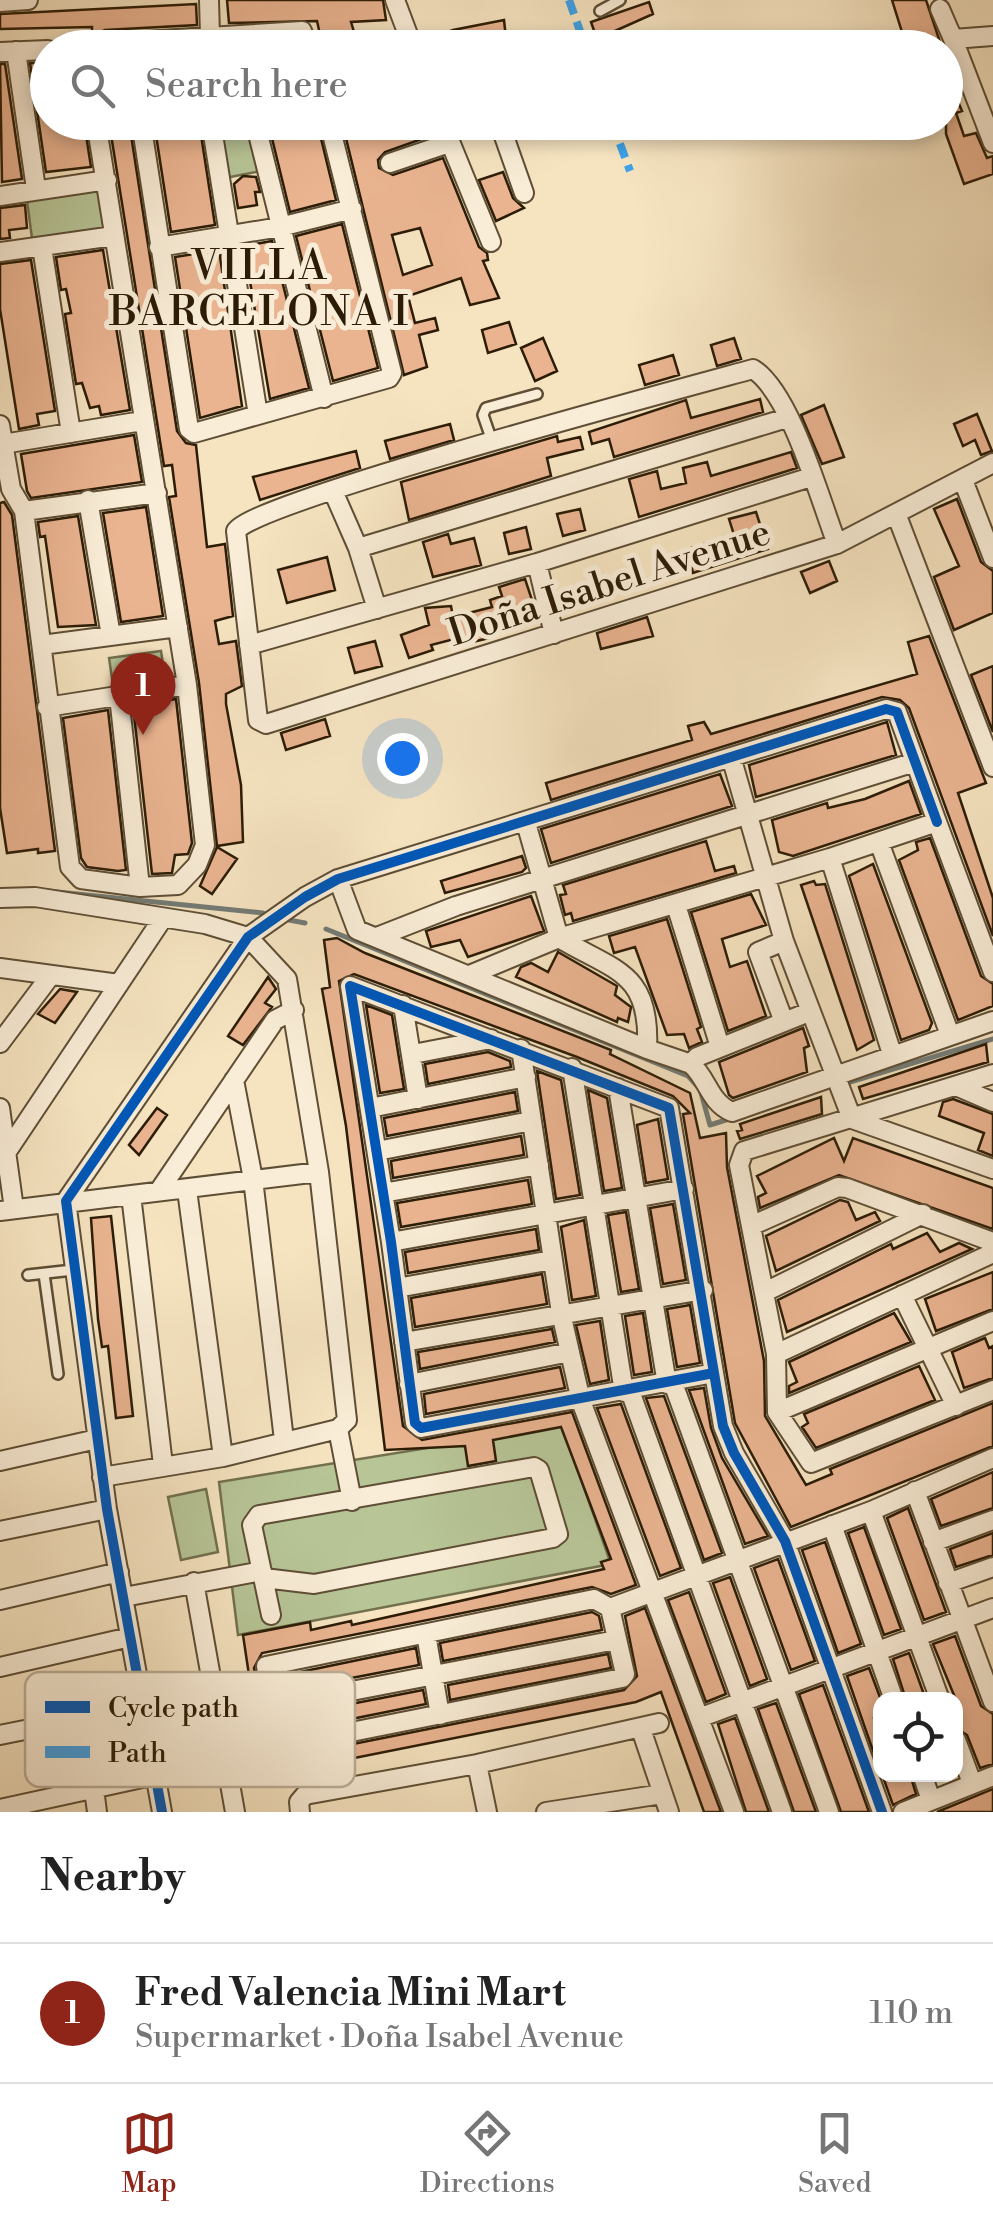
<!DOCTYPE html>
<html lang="en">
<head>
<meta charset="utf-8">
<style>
  body { margin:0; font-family:"Libre Bodoni",serif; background:#f2f2f2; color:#222 }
  .controls { position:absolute; right:30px; bottom:30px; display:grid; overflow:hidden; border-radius:20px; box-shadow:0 5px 15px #0003 }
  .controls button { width:90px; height:90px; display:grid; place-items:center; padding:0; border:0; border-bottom:2px solid #e0e0e0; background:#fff; color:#222; font:50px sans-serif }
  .you { position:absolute; left:402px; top:758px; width:35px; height:35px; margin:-25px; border:8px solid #fff; border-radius:50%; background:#1a73e8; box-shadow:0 0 0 15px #1a73e833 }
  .badge { display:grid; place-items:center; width:65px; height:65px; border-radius:50%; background:#8f2418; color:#fff; font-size:32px; font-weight:700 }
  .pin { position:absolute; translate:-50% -82px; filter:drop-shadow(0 2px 5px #0008) }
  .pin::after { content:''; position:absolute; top:52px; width:35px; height:30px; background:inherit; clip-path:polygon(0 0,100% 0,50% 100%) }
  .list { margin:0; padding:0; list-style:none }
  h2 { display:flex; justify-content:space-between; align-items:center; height:130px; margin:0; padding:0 40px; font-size:42px }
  h2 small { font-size:32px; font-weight:400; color:#767676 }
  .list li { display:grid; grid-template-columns:65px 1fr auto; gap:30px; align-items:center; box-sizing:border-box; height:140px; padding:0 40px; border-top:2px solid #e0e0e0 }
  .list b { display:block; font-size:38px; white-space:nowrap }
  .list p { margin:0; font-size:32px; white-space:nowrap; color:#767676 }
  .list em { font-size:32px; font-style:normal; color:#767676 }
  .icon { flex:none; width:55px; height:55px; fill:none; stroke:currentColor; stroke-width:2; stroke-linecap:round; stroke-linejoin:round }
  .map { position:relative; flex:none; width:993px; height:1812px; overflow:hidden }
  .search { position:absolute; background:#fff; box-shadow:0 5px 15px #0003; left:30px; right:30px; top:30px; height:110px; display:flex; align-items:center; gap:25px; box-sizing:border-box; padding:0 35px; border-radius:55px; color:#767676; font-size:38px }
  .sheet { height:270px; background:#fff }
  nav { display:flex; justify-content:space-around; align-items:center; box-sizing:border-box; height:140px; border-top:2px solid #e0e0e0; background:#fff; font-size:28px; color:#767676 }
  nav a { display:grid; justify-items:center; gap:5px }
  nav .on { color:#8f2418 }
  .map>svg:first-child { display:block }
  .green { fill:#b7c597; stroke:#72704e; stroke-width:2.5 }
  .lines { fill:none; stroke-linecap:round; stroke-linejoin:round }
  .stream { stroke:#737b75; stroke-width:5 }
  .building { fill:#eab491; stroke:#2c1c06; stroke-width:2.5; fill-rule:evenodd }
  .lane-casing { stroke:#5e4e35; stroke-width:14 }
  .street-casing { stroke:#5e4e35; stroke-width:22 }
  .lane { stroke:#f9edd7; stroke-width:9 }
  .street { stroke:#f9edd7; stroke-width:18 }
  .quiet { stroke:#3ea2e9; stroke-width:8; stroke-dasharray:15 8; stroke-linecap:butt }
  .cycleway-casing { stroke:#f9edd7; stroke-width:16 }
  .cycleway { stroke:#0057b8; stroke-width:10 }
  .labels { text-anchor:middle; stroke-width:10; stroke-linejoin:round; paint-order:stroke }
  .street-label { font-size:38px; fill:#2c1c06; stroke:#f9edd7 }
  .neighbourhood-label { font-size:40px; letter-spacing:2.5px; fill:#2c1c06; stroke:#f9edd7 }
  .key { fill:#f9edd7; stroke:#bcae98; stroke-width:2.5 }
  .key-label { font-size:28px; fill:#2c1c06 }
</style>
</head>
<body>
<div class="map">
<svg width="993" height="1812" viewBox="0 0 993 1812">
  <rect width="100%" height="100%" fill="#f6e4c1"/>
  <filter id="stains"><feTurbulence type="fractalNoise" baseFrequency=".002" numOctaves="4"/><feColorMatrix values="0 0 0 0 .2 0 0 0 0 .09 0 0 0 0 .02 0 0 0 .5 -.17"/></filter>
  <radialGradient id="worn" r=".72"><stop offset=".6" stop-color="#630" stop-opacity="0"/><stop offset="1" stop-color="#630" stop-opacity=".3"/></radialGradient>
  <path class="green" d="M215 123H251L261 171 225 178Z
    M105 182 112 235 33 246 26 193Z
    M161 651 166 684 114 692 109 658Z
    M562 1426 611 1564 238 1635 219 1482Z
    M206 1489 218 1552 181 1560 168 1497Z"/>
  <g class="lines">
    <path class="stream" d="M38 890 263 913
      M289 920 305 923
      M326 929 688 1076 700 1089 710 1125 732 1118
      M850 1082 993 1039"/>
  </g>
  <path class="building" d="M227 0H383L386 20 351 22 359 48H323L317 21 229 23Z
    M892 0H926L942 48H907Z
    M649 2 653 14 597 39 591 22Z
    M196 4 197 25 105 30 92 36V27L0 29V14Z
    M504 20 506 38 475 42 477 48H425L424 41 453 30Z
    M30 63H48V122H84L91 167 46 172Z
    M0 64H5L22 179 2 182Z
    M946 73 962 111 956 113 964 136 976 133 987 158 993 156V174L964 184 946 134Z
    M109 122H129L177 431 186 443 196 445 207 547 225 544 233 616 215 621 219 644 236 641 242 686 226 694V704L241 785 243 842 217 846 199 683 169 497 176 496 172 465 164 466Z
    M154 122H199L215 225 171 232Z
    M268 122H317L336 200 290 212Z
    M342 122H429L433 135 385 152 378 160 379 168 393 175 443 158 479 247 487 253 488 260 483 261 499 298 470 305 461 278 408 296 415 323 435 318 438 330 419 335 427 367 404 375ZM420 228 432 265 403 275 392 235Z
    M503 172 513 198 524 208 496 221 479 180Z
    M243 176 256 177 260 192H255L257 205 238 208 234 184Z
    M25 205 27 228 9 230 10 238 0 239V208Z
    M342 224 378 368 333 381 296 236Z
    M272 241 309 388 270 399 244 246Z
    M103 250 130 410 101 415 99 406 90 408 82 383 76 384 65 314 71 313 66 289 61 290 56 257Z
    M219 250 242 406 200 418 175 257Z
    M31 260 55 411 37 414 39 425 19 429 0 309V264Z
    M509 322 516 344 488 353 482 330Z
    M543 338 557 371 535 381 521 348Z
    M734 338 741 359 717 366 711 345Z
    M673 355 679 375 645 385 639 365Z
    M760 399 763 412 614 457 609 439 592 444 589 432 686 400 691 418Z
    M824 405 844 457 822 464 801 415Z
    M977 414 992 451 981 455 975 440 963 446 954 424Z
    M450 424 454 440 390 459 385 441Z
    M134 435 142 482 31 498 27 491 21 454Z
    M557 436 558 442 580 437 583 449 547 458 551 476 409 520 401 482Z
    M356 451 360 468 260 500 253 477Z
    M791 452 797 468 639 517 629 479 657 471 661 489 686 483 683 468 707 462 711 476Z
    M957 499 981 562 993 571V613L954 630 934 577 959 566 934 509Z
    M4 502 12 515 55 851 38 853V849L7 853 0 808V503Z
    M146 507 163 616 121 622 103 513Z
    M580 509 585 530 563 536 557 514Z
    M756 512 768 549 693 573 687 549 734 535 729 519Z
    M78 516 96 625 58 627 45 536 40 537 38 522Z
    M526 527 531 549 509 554 504 533Z
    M448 534 451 544 474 538 481 565 433 577 423 542Z
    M327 557 335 590 287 603 278 570Z
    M829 561 837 581 810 593 801 572Z
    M525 579 537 615 486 627 489 638 460 645 458 638 431 645 433 650 409 658 401 635 429 625 425 608 451 606 453 617 492 607 490 600 502 596 499 587Z
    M647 617 653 636 601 649 597 633Z
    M929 636 986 783 958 793 993 898V936L909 708 900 700 882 697 551 800 546 783 692 740 688 726 704 722 711 734 917 674 908 642Z
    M375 641 382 666 355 673 348 648Z
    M993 666V732L971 675Z
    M176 699 192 843 188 854 175 855 172 873 152 874 133 706Z
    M108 710 126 870 118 871 87 867 81 858 63 718Z
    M325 719 330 736 286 750 281 733Z
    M887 722 896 755 756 797 749 765Z
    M720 774 732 806 551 863 541 829Z
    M909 781 921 814 793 856 779 852 772 820 827 803 828 808 865 799Z
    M930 838 981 976 993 984V1006L958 1020 899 860 918 850 916 842Z
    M706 841 715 871 734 866 736 873 573 921 571 913 565 915 560 895 566 894 563 885Z
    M217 847 237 859 212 894 200 886Z
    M522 856 526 868 522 872 445 893 441 881Z
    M873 864 932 1023 929 1030 901 1040 849 876Z
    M814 881 816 885 825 884 874 1040 857 1050 801 885Z
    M751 894 766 925 722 939 730 967 747 961 766 1016 728 1031 691 912Z
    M531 896 544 931 468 957 460 940 431 947 426 931Z
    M667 919 701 1027 697 1029 702 1042 689 1048 684 1034 667 1035 635 947 614 953 609 936Z
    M337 938 365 953 611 1050 610 1054 690 1093 700 1138 726 1133 727 1167 764 1361 765 1416 806 1485 832 1474 830 1469 993 1403V1446L791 1527 735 1423 683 1114 690 1113 673 1096 577 1057 354 974 339 981 403 1426 422 1440 572 1412 636 1585 611 1594 592 1587 262 1653 254 1668 269 1745 279 1755 288 1757 624 1690 637 1676 625 1616 645 1608 721 1812H704L661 1692 636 1702 264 1776 243 1635 310 1622 311 1630 351 1621 352 1625 604 1569 601 1562 611 1559 561 1427 493 1440 496 1461 468 1466 465 1446 385 1450 346 1126 322 989 330 987 324 940Z
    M558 952 617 986 615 995 631 1007 628 1022 618 1018 617 1022 516 977 521 967 531 963 548 972Z
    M268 977 276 989 265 1003 272 1007 243 1045 228 1036Z
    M60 989 77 992 55 1023 38 1014Z
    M366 1005 392 1015 404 1089 380 1093Z
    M803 1028 809 1046 804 1048 807 1072 733 1098 729 1095 719 1062Z
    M986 1044 988 1062 863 1099 859 1087Z
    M488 1052 510 1061 511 1067 428 1084 425 1064Z
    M537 1071 561 1080 580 1195 556 1199Z
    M588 1090 607 1098 622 1188 604 1191Z
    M515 1092 518 1111 387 1136 384 1118Z
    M821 1097 822 1114 740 1139 737 1131 742 1130 740 1124Z
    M953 1099 993 1114V1156L978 1150 984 1133 939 1116 943 1102Z
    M157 1108 167 1115 139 1155 129 1145Z
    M658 1119 668 1179 646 1183 637 1125Z
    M521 1136 524 1155 393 1178 391 1161Z
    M834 1138 844 1161 853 1138 993 1188V1229L839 1175 760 1208 758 1197 766 1193 757 1176Z
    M528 1180 532 1204 401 1227 397 1203Z
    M840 1200 848 1202 856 1220 875 1212 880 1221 776 1271 766 1236Z
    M673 1204 686 1280 663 1284 650 1208Z
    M626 1212 639 1289 621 1292 608 1215Z
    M111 1216 133 1416 116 1418 108 1346 102 1347 98 1319 91 1218Z
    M584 1220 596 1296 572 1300 561 1227Z
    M536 1229 539 1250 408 1273 405 1252Z
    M927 1233 940 1252 959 1243 972 1249 787 1332 778 1300 891 1244 893 1249Z
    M993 1272V1309L936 1331 925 1299Z
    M542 1274 547 1304 415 1327 411 1298Z
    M690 1305 700 1363 677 1367 667 1309Z
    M643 1313 652 1372 634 1375 625 1316Z
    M894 1313 911 1342 789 1393V1386L797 1382 789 1362Z
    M600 1321 609 1380 590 1384 576 1325Z
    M552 1329 555 1342 420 1369 418 1352Z
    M985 1338 989 1348 993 1346V1378L964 1388 952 1352Z
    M919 1366 935 1400 816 1448 802 1427 808 1423 804 1414Z
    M560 1367 565 1388 426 1414 424 1394Z
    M704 1388 711 1428 722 1458 768 1536 745 1544 689 1390Z
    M664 1396 722 1553 704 1560 646 1398Z
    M621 1404 681 1568 660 1576 597 1408Z
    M993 1472V1508L941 1526 931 1499Z
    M908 1508 946 1612 924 1620 887 1518Z
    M864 1527 901 1629 884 1635 848 1533Z
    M993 1533V1555L956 1567 950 1549Z
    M825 1542 861 1644 838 1653 802 1550Z
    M778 1559 815 1661 791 1670 754 1568Z
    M730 1577 767 1679 750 1686 713 1583Z
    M689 1592 726 1694 706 1702 668 1600Z
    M592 1612 599 1616 602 1630 443 1661 440 1643Z
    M955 1636 981 1706 993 1714V1764L980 1768 967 1735 956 1728V1700L933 1644Z
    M416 1648 419 1665 284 1691 281 1676Z
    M909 1653 926 1700H906L893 1659Z
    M608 1654 611 1668 450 1700 448 1685Z
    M869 1668 881 1700 880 1714 874 1718 880 1733V1771L847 1676Z
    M823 1685 869 1812H841L799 1694Z
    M423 1690 426 1704 292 1731 289 1716Z
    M776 1703 816 1812H794L758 1709Z
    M735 1718 769 1812H746L718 1724Z
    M882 1774H910L916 1794 893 1805Z
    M993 1789V1812H937Z"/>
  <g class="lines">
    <defs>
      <path id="lane" d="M600 11 620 0
        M492 441 483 415 486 408 537 394
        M44 1274 58 1374
        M28 1275 73 1270"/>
      <path id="street" d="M209 0 210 36
        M395 0 413 48
        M0 2 28 0
        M940 9 953 39
        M993 36 953 39 993 143
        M105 42H129
        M130 48 129 42 302 31 308 48
        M16 51 36 189
        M0 52 48 50
        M141 122 189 429 194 433 389 378 392 373 329 122
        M211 122 258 415
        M255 122 324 398
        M442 122 491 242
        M499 122 524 193
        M390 163 449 143
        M0 196 107 180
        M42 247 71 433
        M159 247 280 227 352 209
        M0 252 114 236
        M0 425 11 489 24 511 70 867 81 879 140 887 178 885 197 865 205 845 187 685 96 122
        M3 444 142 421
        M963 480 993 558
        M333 491 358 548 377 609
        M88 500 111 636
        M24 511 157 493
        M897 516 993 767
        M837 544C820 500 791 393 753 369 691 386 250 503 236 531L258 720 266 724 837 544 993 463
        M358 548 787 418
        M537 563 554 634
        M42 645 178 627
        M249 645 537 563 811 477
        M119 696 140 887
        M47 707 187 685
        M732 760 784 941 852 1119 993 1169
        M879 842 950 1035
        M830 858 937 822 993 972
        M338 879 357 930 647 1049
        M0 898 35 897 205 924 248 937 287 979 319 1172 347 1420 338 1429 223 1457 102 1477
        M676 905 720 1047
        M377 937 456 906 915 762
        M0 968 119 984
        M472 974 559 938 526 823
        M403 1005 418 1099
        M809 1012 697 1057 691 1064C708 1079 709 1102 732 1112L993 1021
        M784 1022 758 952 784 941
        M0 1043 51 975
        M521 1049 561 1313 581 1401 734 1812
        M413 1054 491 1039
        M691 1064 647 1049C651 971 614 971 559 938L830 858 892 1054
        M572 1068 624 1392
        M993 1074 744 1151 739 1165 776 1354 777 1412 811 1463 993 1390
        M234 1080 253 1179 284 1440
        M956 1086 993 1102
        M618 1088 667 1384
        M0 1108 14 1209
        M370 1108 526 1077
        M377 1151 531 1121
        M4 1156 163 918
        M187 1190 223 1457
        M159 1191 275 1020 294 1010
        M383 1193 539 1165
        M131 1195 163 1465
        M0 1211 319 1172
        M751 1226 838 1187 847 1188 993 1242
        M391 1242 684 1189
        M397 1288 552 1260
        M765 1292 923 1214
        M902 1295 956 1406
        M404 1342 703 1290
        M776 1354 993 1253
        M714 1373 421 1428 415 1423 391 1242 350 986 669 1108 723 1426 734 1453 785 1541 882 1812
        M673 1383 829 1812
        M409 1384 570 1352
        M630 1391 782 1812
        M777 1412 993 1321
        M338 1429 352 1501
        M0 1461 97 1439
        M915 1491 993 1702
        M871 1511 940 1700
        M832 1525 894 1700
        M0 1531 107 1509
        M933 1542 993 1520
        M264 1578 314 1584 553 1538 558 1534 539 1470 534 1467 259 1515 252 1525 271 1615
        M194 1582 235 1812
        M948 1583 993 1567
        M124 1597 262 1571
        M594 1599 610 1608 625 1674 622 1678 286 1745 281 1741 266 1666Z
        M0 1600 119 1572
        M610 1608 871 1511 993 1458
        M426 1634 440 1715
        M0 1667 130 1637
        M274 1706 616 1640
        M699 1718 993 1608
        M641 1729 669 1812
        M0 1735 144 1706
        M956 1740 972 1783
        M477 1764 487 1812
        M922 1774 931 1800
        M94 1789 97 1812
        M0 1809 156 1775
        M162 1812 107 1509 66 1201 248 937 305 897 338 879 886 709 897 712 937 822
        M300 1812 299 1802 305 1795 477 1764 659 1723
        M546 1812 662 1794
        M903 1812 993 1776"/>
    </defs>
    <use href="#lane" class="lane-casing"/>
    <use href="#street" class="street-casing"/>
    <use href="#lane" class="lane"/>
    <use href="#street" class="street"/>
    <path class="quiet" d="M569 0 586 48
      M612 122 630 171"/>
    <defs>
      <path id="cycleway" d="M714 1373 421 1428 415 1423 391 1242 350 986 669 1108 723 1426 734 1453 785 1541 882 1812
        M162 1812 107 1509 66 1201 248 937 305 897 338 879 886 709 897 712 937 822"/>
    </defs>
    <use href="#cycleway" class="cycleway-casing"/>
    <use href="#cycleway" class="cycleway"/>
  </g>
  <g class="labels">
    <g class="street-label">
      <text transform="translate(609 582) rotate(-18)" y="13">Doña Isabel Avenue</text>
    </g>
    <g class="neighbourhood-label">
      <text x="260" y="279">VILLA<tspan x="260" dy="46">BARCELONA I</tspan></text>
    </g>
  </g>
  <rect x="25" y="1672" width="330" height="115" rx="15" class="key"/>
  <rect x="45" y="1701" width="45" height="12" fill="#0057b8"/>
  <rect x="45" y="1746" width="45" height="12" fill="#3ea2e9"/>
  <g class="key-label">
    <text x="108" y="1717">Cycle path</text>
    <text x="108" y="1762">Path</text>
  </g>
  <rect width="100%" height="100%" filter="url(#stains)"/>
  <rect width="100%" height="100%" fill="url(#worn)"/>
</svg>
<div class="controls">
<button><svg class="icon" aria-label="locate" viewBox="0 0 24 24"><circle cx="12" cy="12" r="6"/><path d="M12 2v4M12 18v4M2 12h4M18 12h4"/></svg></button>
</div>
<div class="you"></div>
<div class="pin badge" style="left:143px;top:735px">1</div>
<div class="search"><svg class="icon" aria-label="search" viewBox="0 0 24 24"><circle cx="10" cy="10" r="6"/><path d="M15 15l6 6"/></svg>Search here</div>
</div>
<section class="sheet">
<h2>Nearby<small></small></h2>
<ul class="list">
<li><span class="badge">1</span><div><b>Fred Valencia Mini Mart</b><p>Supermarket · Doña Isabel Avenue</p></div><em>110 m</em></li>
</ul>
</section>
<nav>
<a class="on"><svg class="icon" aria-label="map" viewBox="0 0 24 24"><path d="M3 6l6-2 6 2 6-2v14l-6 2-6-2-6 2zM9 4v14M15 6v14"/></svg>Map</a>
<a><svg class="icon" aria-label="directions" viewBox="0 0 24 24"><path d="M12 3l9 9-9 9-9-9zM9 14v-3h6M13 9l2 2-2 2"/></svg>Directions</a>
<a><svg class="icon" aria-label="saved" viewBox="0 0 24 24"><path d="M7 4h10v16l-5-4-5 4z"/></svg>Saved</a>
</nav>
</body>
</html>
